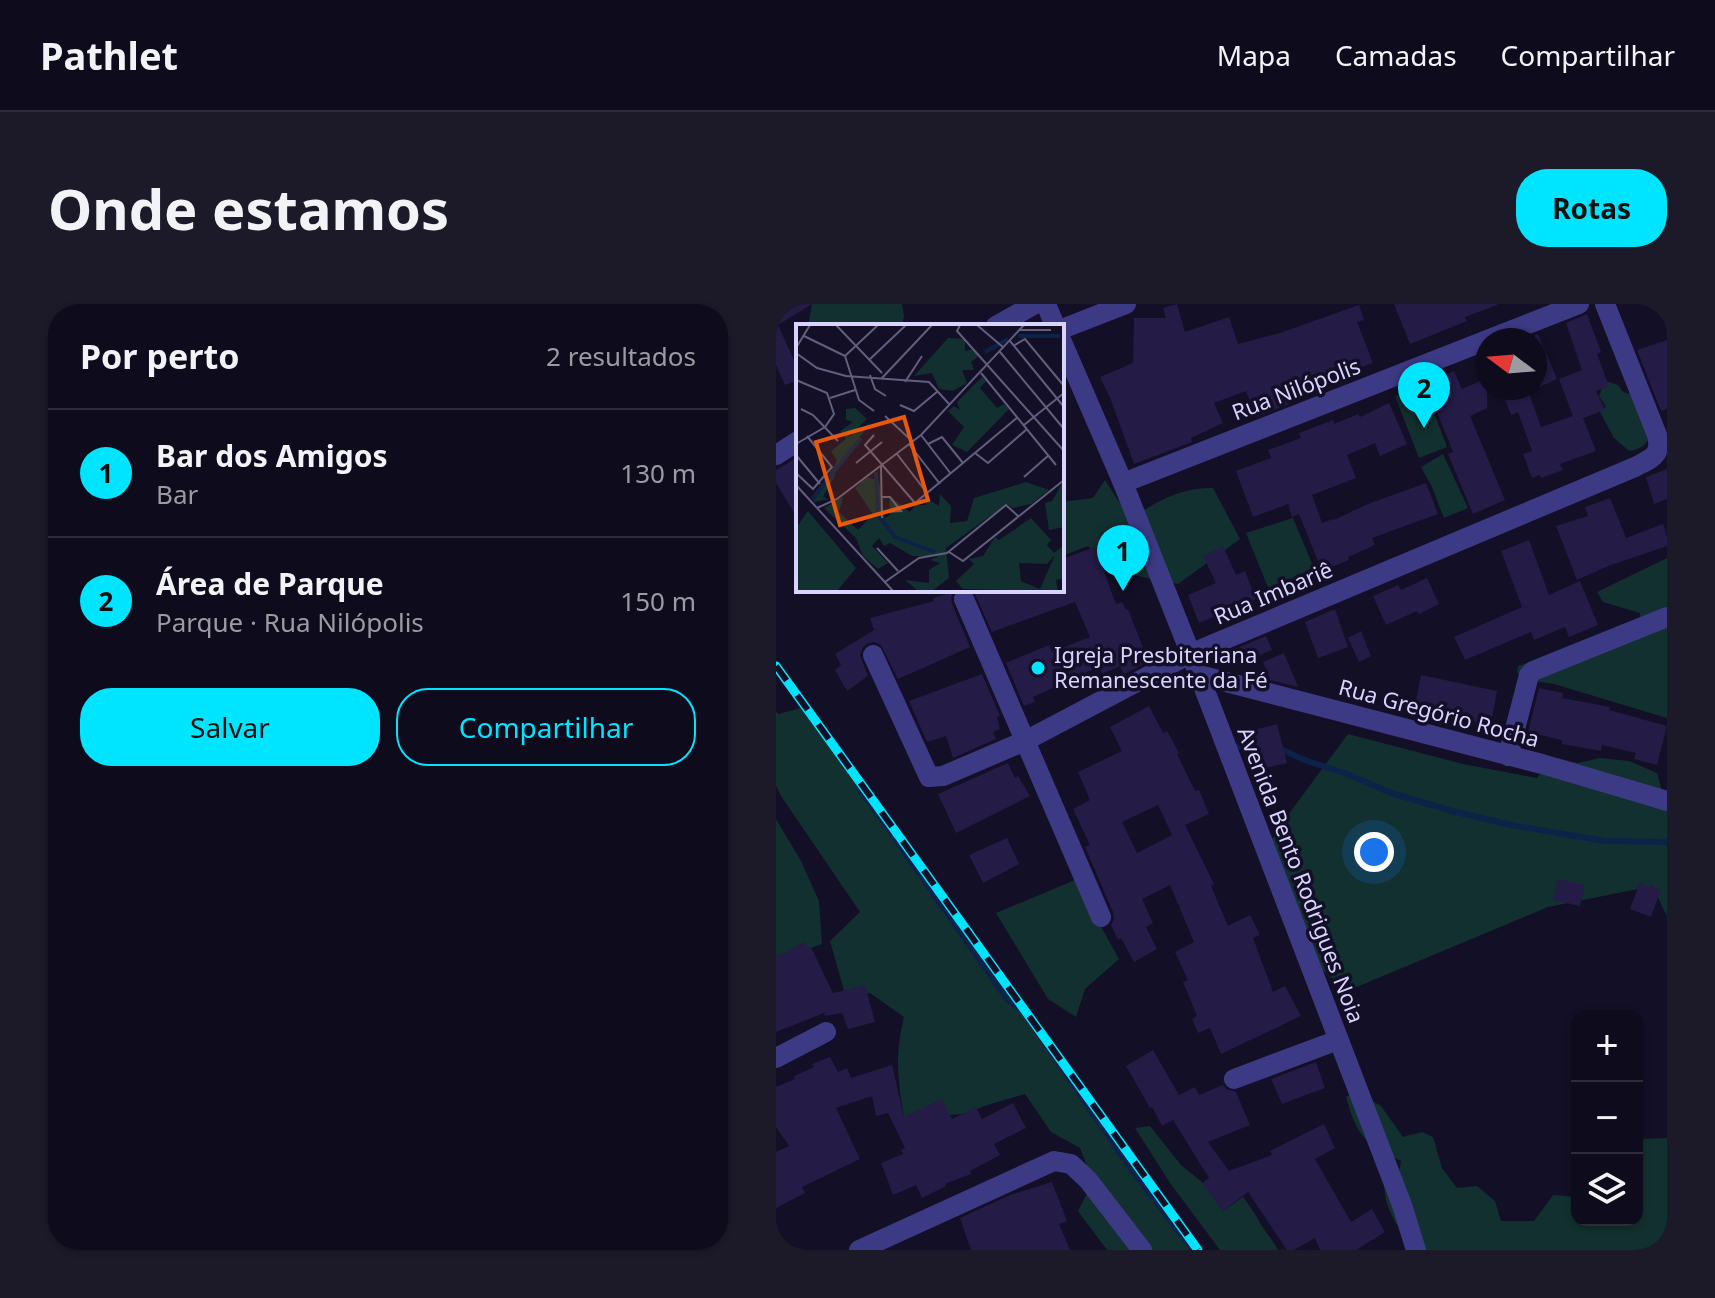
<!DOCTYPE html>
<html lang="pt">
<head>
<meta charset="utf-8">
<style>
  body { margin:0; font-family:"Noto Sans",sans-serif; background:#1c1929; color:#f1f3f6 }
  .controls { position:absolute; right:24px; bottom:24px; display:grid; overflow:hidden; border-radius:16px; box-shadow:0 2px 6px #0004 }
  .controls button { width:72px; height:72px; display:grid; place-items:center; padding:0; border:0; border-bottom:2px solid #2e2b3b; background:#0e0b1c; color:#f1f3f6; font:40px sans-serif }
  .compass { position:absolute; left:699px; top:24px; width:72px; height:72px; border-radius:50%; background:#0e0b1c; box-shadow:0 2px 6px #0004; rotate:286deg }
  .you { position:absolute; left:598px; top:548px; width:28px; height:28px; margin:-20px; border:6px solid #fff; border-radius:50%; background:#1a73e8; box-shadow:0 0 0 12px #1a73e833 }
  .badge { display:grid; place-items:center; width:52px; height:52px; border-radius:50%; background:#00e5ff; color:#111; font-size:26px; font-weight:700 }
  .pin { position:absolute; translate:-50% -66px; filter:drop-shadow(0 2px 4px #0008) }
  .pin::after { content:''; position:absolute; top:42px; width:28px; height:24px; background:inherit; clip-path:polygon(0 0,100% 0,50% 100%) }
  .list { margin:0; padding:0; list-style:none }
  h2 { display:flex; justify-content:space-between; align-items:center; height:104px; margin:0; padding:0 32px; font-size:34px }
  h2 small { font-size:26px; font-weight:400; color:#9b9ba3 }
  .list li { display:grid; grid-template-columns:52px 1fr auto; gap:24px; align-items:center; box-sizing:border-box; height:128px; padding:0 32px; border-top:2px solid #2e2b3b }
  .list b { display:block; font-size:30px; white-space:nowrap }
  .list p { margin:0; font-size:26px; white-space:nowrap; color:#9b9ba3 }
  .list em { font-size:26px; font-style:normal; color:#9b9ba3 }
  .actions { display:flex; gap:16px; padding:24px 32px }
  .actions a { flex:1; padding:18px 0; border:2px solid #00e5ff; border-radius:32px; text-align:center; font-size:28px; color:#00e5ff }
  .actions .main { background:#00e5ff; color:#111 }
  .icon { flex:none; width:44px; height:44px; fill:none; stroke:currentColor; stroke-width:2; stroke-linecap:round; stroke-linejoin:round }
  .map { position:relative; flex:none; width:891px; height:946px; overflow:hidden; border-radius:32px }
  header { display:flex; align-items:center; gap:48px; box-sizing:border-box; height:112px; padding:0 40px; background:#0e0b1c; border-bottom:2px solid #2e2b3b }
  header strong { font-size:38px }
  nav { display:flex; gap:44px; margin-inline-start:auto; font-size:28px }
  .intro { display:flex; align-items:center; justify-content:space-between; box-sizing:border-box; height:192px; padding:0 48px }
  h1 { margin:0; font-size:56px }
  .button { padding:20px 36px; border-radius:32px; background:#00e5ff; color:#111; font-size:28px; font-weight:700 }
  main { display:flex; gap:48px; padding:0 48px }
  aside { flex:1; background:#0e0b1c; border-radius:32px; box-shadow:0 2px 6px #0004 }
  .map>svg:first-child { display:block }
  .green { fill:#12302f }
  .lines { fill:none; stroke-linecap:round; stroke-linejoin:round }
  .stream { stroke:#0c2248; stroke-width:6 }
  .building { fill:#241b47; fill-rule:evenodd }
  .minor { stroke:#3d3a85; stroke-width:20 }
  .tertiary { stroke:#3d3a85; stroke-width:20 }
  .rail-casing { stroke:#00e5ff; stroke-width:9 }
  .rail { stroke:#130f26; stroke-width:6; stroke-dasharray:18; stroke-linecap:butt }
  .poi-dot { fill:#00e5ff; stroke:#130f26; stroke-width:3 }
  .labels { text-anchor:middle; stroke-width:7; stroke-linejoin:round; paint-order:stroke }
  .street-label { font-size:22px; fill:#d9d4ff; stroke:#130f26 }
  .poi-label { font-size:22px; fill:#d9d4ff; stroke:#130f26; text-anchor:start }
  .inset-river { fill:none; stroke:#0c2248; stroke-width:4 }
  .inset-road { fill:none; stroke:#625e7d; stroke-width:2 }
  .view { fill:#e8590c; fill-opacity:0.15; stroke:#e8590c; stroke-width:4 }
  .inset-edge { fill:none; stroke:#d9d4ff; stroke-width:4 }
</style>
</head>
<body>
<header>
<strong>Pathlet</strong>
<nav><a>Mapa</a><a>Camadas</a><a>Compartilhar</a></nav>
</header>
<div class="intro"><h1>Onde estamos</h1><a class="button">Rotas</a></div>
<main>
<aside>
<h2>Por perto<small>2 resultados</small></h2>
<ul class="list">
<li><span class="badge">1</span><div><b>Bar dos Amigos</b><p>Bar</p></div><em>130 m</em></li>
<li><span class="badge">2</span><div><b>Área de Parque</b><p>Parque · Rua Nilópolis</p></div><em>150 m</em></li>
</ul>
<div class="actions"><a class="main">Salvar</a><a>Compartilhar</a></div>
</aside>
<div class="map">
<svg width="891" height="946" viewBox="0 0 891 946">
  <rect width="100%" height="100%" fill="#130f26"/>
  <path class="green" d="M36 0H126L128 12 126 22H32Z
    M829 77 842 81 847 88 854 90 876 129C870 141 866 145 853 147L838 134 823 106 830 103 823 92Z
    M647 80 671 143 643 154 619 92Z
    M667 150 692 204 668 214 656 183 645 163Z
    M329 176 354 215C380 198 405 183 437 184L464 235 402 280 337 267 312 242 286 252V198L317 194Z
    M517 214 540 269 495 291 470 229Z
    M891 254V414L778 380 745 375 741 368 742 362 864 322V309L827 298 821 288Z
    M29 403 236 690 414 946H331L302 907 317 878 304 844 275 828 249 790 208 802 193 809 147 814 129 818C122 778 118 754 128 713L94 689 69 690 54 637 84 608 5 492 0 482V407L2 410Z
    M572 430 687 460 761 474 777 453 801 459 824 454 853 457 881 469 891 505V613L877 582 772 603 571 687 544 664 493 540 506 519Z
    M0 515 25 557 43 597 46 640 0 657Z
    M299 576 343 655 309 685 300 713 272 695 220 609Z
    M580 787 605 802 627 833 646 828 657 833 666 864 681 884 701 882 719 897 725 917H758L777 891 801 893V916H861V835L891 834V946H647C640 941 631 935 626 928 616 915 606 894 609 877L623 870 625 857C589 837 582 836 570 793Z
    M374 822 405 861 426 878 447 907 467 893C473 901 478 908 483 917 488 927 496 934 502 946H444L394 879 359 824Z"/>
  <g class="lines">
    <path class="stream" d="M459 443 479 439
      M502 444 531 457 569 469 615 489 676 507 735 521 829 537 891 538
      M85 488 95 500 231 695 247 707 355 865 417 946"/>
  </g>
  <path class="building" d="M0 0H36L2 21 22 65V76L9 81 0 61Z
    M401 0 409 28 453 13 462 40 504 29 583 1 588 16 581 18 597 59 528 85 529 87 521 90 523 96 480 113 470 87 438 99 447 119 415 134 416 138 358 160 335 96 324 73 357 59 358 14H390L387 4Z
    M618 0H721V1L689 13 691 17 634 40Z
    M811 10 825 48 821 50 833 82 820 87 829 106 807 114 820 147 784 160 787 166 765 174 764 171 756 174 747 150 756 147 742 108 735 111 725 84H751L765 123 797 112 783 75 806 66 790 19Z
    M762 30 781 75 759 85V31Z
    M891 36V105L885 107 861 46Z
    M678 67 686 85 711 74V104L694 112 729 196 697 210 672 150 677 148 650 80Z
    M613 99 631 140 604 152 599 139 571 151 580 174 536 191 546 219 557 215 558 216 592 200 650 179 662 210 596 234 599 241 572 253 573 256 546 267 523 210 516 213 512 200 477 213 460 167 495 154 492 146 525 134 523 129 557 116 558 120 582 110 584 113Z
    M22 153V215L0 179V166Z
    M891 165V195L878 200 870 173Z
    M834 194 850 234 887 220 891 233V242L832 262 801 276 780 222 812 212 809 203Z
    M753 236 773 291 804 277 822 321 793 333 789 323 758 336 755 328 689 356 678 333 746 303 725 247Z
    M447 242 460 271 469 267 480 295 423 319 412 291 440 279 427 252Z
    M319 243 340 300 346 298 350 306 352 305 370 351 365 354 368 360 348 370 344 362 326 370 323 363 257 393 259 398 248 402 230 359 273 341 276 348 314 333 299 298 216 328 197 286H286V255Z
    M651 274 663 300 643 310 641 307 610 321 597 292 622 281 625 286Z
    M177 288 175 294 176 300 194 343 122 375 105 341 99 338 92 339 87 343 84 351 92 372 71 387 59 366 65 361 59 350 98 326 94 314 158 297 157 294Z
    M559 305 572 343 542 354 529 318Z
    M585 327 595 352 583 358 572 334Z
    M490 332 496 346 466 358 461 344Z
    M508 349 522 383 494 376 487 358Z
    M206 370 224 412 221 413 224 425 217 428 220 435 177 454 170 432 151 438 133 397Z
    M645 371 721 387 715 420 638 407Z
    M763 384 787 389 786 394 834 403 833 406 891 422 881 461 858 455 860 449 826 441 825 447 786 440V436L752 428Z
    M373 402 387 429 391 427 403 449 401 450 419 487 423 486 433 510 409 521 438 580 435 582 452 622 474 611 484 631 477 634 497 688 509 682 525 712 445 750 434 724 422 729 416 715 421 712 407 678 412 676 399 648 418 638 394 581 366 595 377 619 370 623 381 645 358 658 345 634 342 636 335 621 338 615 337 608 309 543 314 541 297 505 314 496 302 468 346 447 334 423ZM382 501 396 531 361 549 346 518Z
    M501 420 511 459 481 466 471 428Z
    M232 459 239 474 242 472 254 492 180 529 162 490Z
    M231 534 243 560 207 579 193 551Z
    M782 575 809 581 804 602 777 596Z
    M864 578 885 586 875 613 854 605Z
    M28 638 32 644 35 643 57 689 89 681 99 718 72 725 66 709 49 712 48 709 0 728V652L17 646 16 644Z
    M377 746 403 791 419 783 423 791 447 781 450 785 460 788 474 821 432 838 453 867 496 851 494 847 548 820 559 844 539 855 575 918 596 905 609 928 580 946H544L539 934 518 946H511L472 888 447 907 426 879 433 874 397 816 386 822 376 803 374 804 350 762Z
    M54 753 62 768 71 764 75 774 116 761 128 813 166 795 176 815 200 803 206 815 237 799 250 824 218 840 224 851 194 867 195 870 169 880 170 882 146 894 140 881 117 891 105 859 127 850 125 846 129 844 112 809 100 812 96 792 60 804 84 855 26 883 29 889 0 904V848L13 842 0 823V783L19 775 18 772 38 763 36 760Z
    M540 758 549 784 506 800 495 775Z
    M276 878 291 917 283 920 294 946H195L184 914 234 891Z"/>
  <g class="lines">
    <path class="minor" d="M220 22 259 0
      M286 25 350 0
      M711 36 803 0
      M0 151 22 137
      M347 179 711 36
      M188 295 325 613
      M97 351 153 473 167 472 249 437 414 350 859 163C876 154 886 152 881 131L829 0
      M423 371 766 460 891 497
      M732 452 753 371 757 367 891 313
      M0 754 50 728
      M458 775 562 736
      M83 946 278 857 295 860 312 876 366 946"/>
    <path class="tertiary" d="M270 0 279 22
      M286 38 347 179 423 371 626 901 640 946"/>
    <defs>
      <path id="rail" d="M0 362 422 946"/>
    </defs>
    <use href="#rail" class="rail-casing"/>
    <use href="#rail" class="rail"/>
  </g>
  <circle class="poi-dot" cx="262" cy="364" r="8"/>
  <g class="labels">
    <g class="street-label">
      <text transform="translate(520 85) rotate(-21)" y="8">Rua Nilópolis</text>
      <text transform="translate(497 289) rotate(-23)" y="8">Rua Imbariê</text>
      <text transform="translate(663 409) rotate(15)" y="8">Rua Gregório Rocha</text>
      <text transform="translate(525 571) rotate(69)" y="8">Avenida Bento Rodrigues Noia</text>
    </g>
    <g class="poi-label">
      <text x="278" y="359">Igreja Presbiteriana<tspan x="278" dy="25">Remanescente da Fé</tspan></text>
    </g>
  </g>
  <g transform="translate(20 20)">
    <rect width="268" height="268" fill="#130f26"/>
    <path d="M152 14 169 15V27L178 25 184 31 175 38 178 46H166L171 59 157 67 143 65 136 49 118 52ZM186 53 190 57 184 64 201 84 208 80 213 85 171 128 156 121 168 103 152 87 158 82 164 86 161 78ZM59 84 71 95 50 115 75 98 27 162 41 148 27 173 34 175 17 178 41 137 35 127 50 115 44 107 57 98 50 96V85ZM71 153 83 157 89 194 94 191 93 172 114 188 119 181H130L129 174 143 182 144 170 155 182 154 199 171 197 178 174 230 158 253 166 235 180 217 184 211 180 150 224 153 254 136 267H122L109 256 133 259V246L144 239 134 236 143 232H116L94 219 88 222 83 214 76 222 92 239 82 245 67 232 60 214 28 184 47 173 43 188 62 206 77 190 59 164ZM268 156V203L253 206 249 179 256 177ZM12 187 60 244 41 267H0V204ZM235 194 255 216 251 221 258 229 268 221V254L260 256 262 267 167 265 160 257 178 240 173 235 187 232 199 213 203 216ZM259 231 244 265 225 257 223 239 251 240Z" fill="#12302f" fill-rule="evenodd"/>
    <path class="inset-river" d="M222 12H264M189 28 212 15M80 148 82 191 99 213 139 228M16 175 65 114"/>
    <path class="inset-road" d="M40 1 86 49M164 1 161 7 268 127M181 1 208 24M223 6H255M8 12 49 32M214 17 268 83M217 22 229 15 268 62M0 24 14 1M204 28 268 105M0 29 21 44 50 52 133 58 154 81M49 32 63 76 78 87M49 32 82 1M73 36 110 1M185 49 260 141M74 51 79 65 90 72M86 54 136 1M0 56 31 69 38 90 29 103 0 120M109 58 126 32M34 74 59 66M104 81 118 87 142 67M5 85 17 91 42 117M89 92 116 117M228 101 268 69M78 111 69 121 119 179 222 93M125 111 155 150M113 120 144 160M132 120 146 113 167 139M179 129 192 139 231 105M101 130 131 169M0 131 24 160M60 139 86 118M85 142 86 194M0 149 17 165 36 143 11 112M228 153 253 131M0 161 97 267M86 173H94L105 187 86 188M21 184 41 175 125 111 228 1M81 224 102 247M153 228 167 237 268 156M89 258 123 234 151 229 210 181 222 192"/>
    <path class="view" d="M108 93 132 176 44 201 20 118Z"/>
    <rect width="268" height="268" class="inset-edge"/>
  </g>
</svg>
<div class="controls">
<button>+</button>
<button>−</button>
<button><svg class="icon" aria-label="layers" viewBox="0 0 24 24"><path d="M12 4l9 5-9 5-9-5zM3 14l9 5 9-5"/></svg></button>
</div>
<svg class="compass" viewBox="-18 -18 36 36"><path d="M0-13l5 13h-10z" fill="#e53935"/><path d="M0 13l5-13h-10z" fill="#9b9ba3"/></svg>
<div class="you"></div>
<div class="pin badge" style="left:347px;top:287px">1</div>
<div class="pin badge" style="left:648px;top:124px">2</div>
</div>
</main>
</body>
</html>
